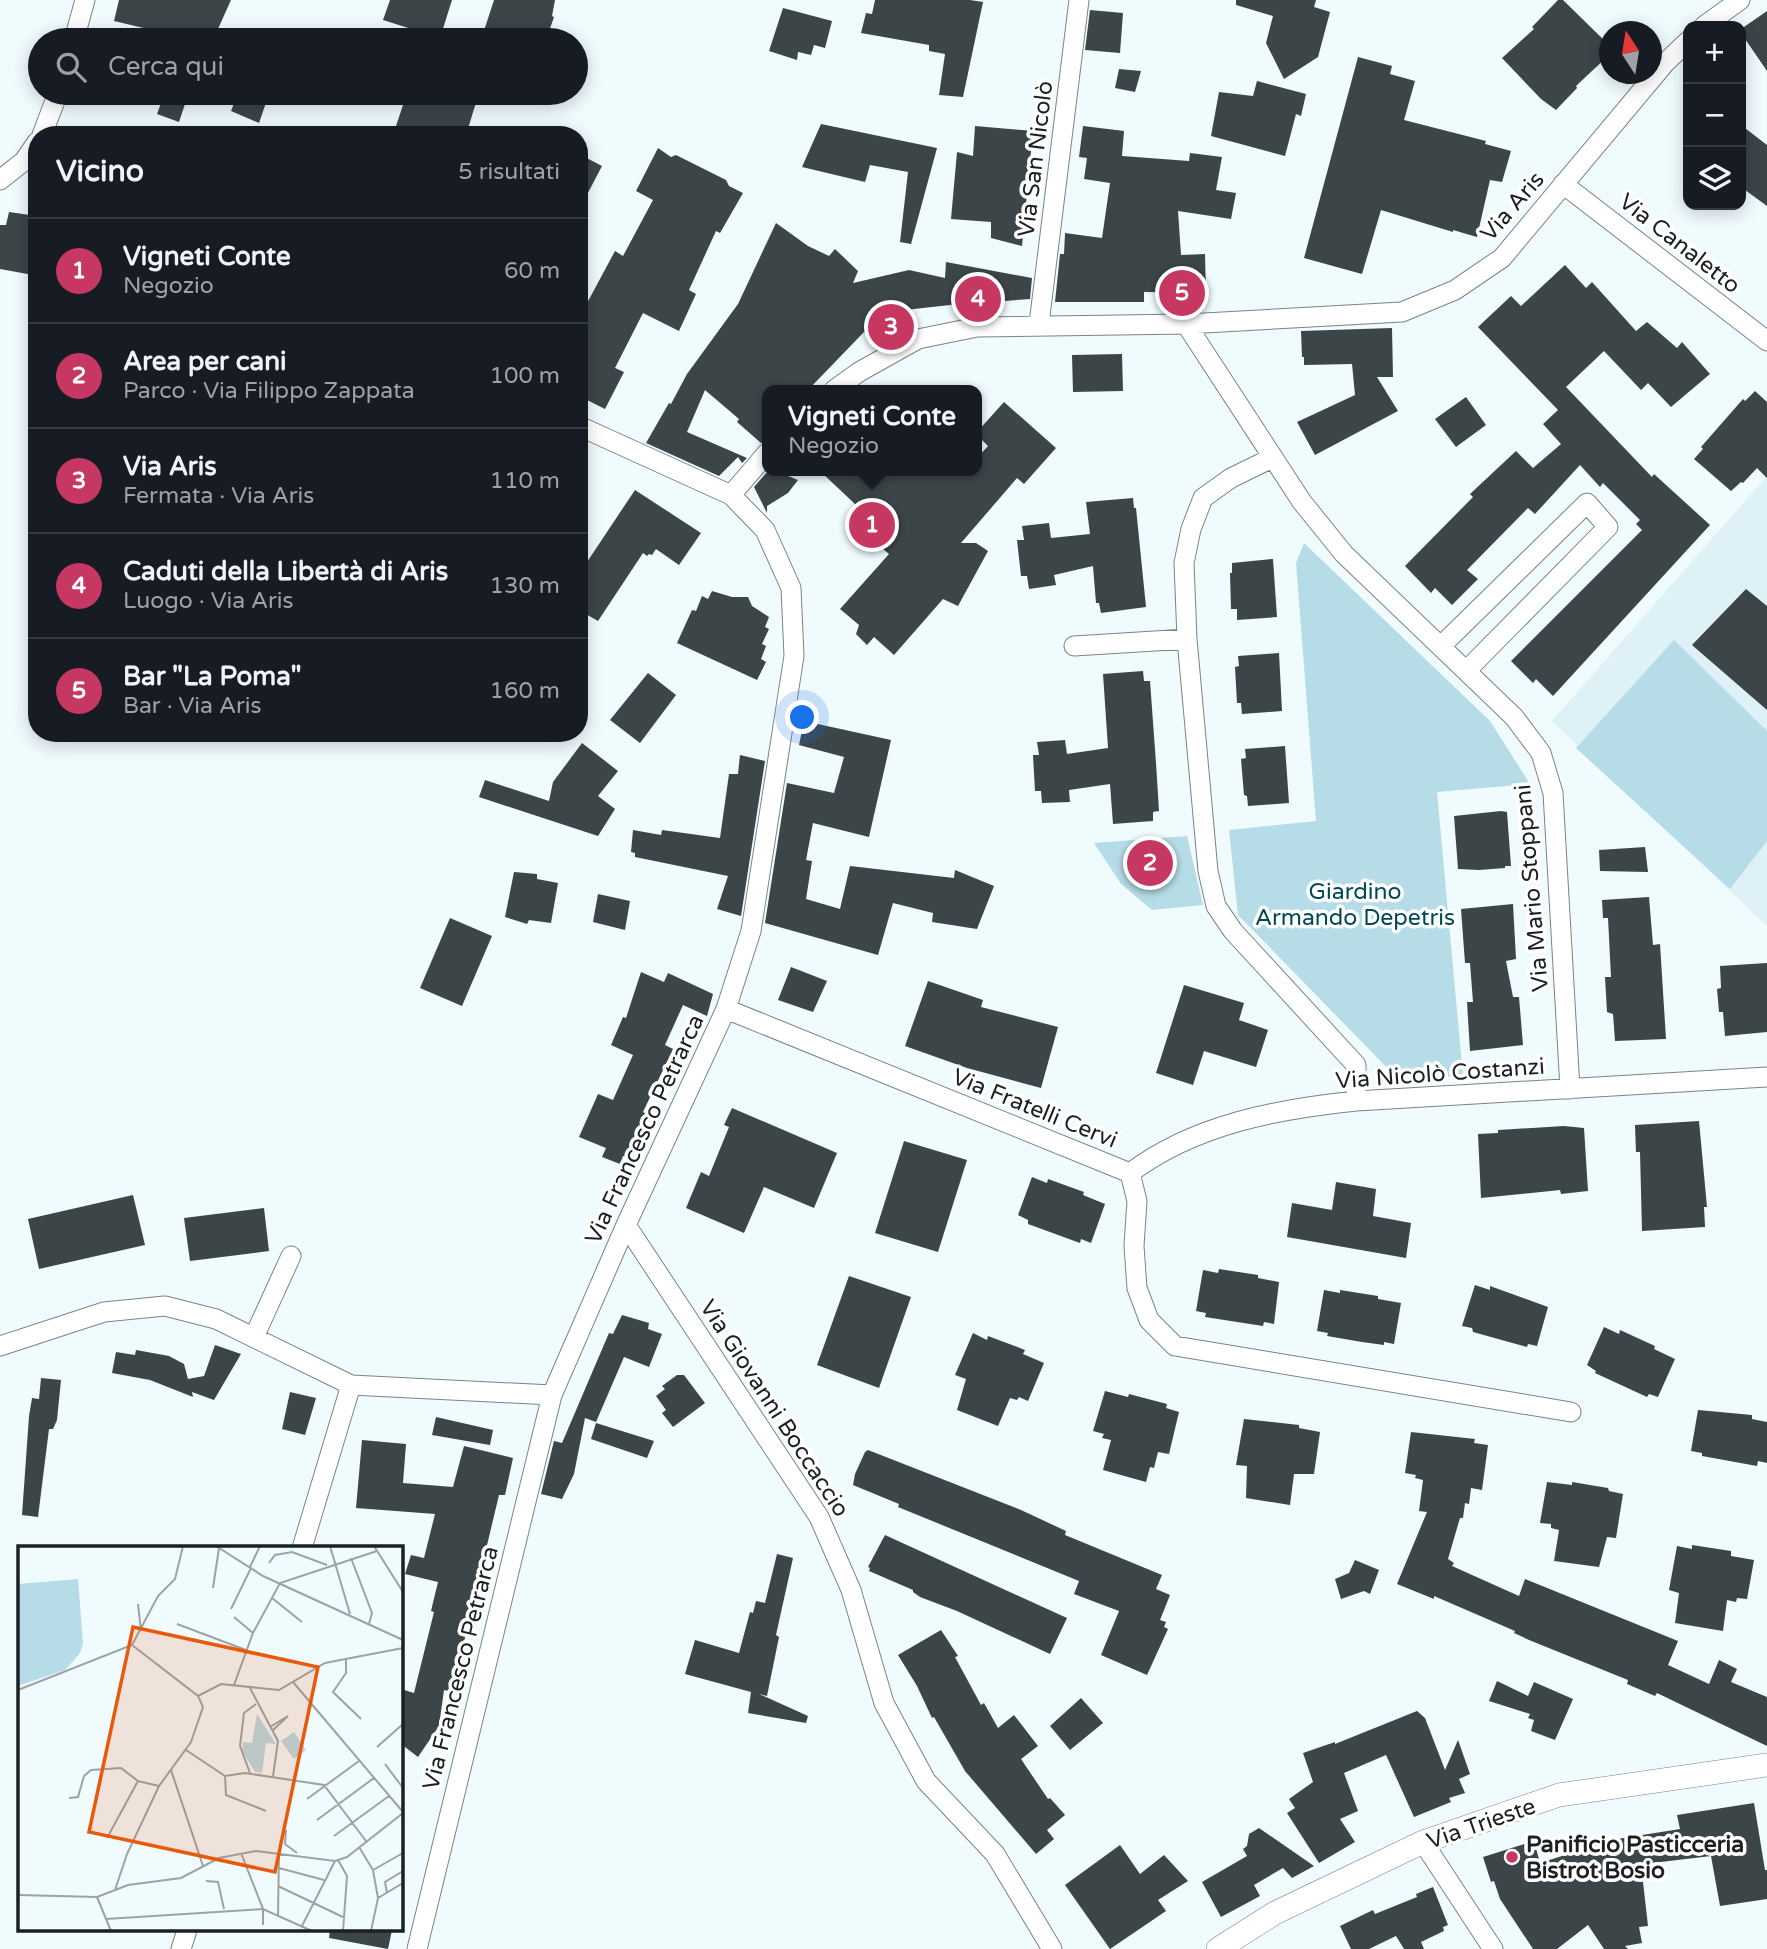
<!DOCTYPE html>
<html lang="it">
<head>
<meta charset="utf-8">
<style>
  body { margin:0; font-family:"Varela Round",sans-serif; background:#20242c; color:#f1f3f6 }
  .controls { position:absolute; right:21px; top:21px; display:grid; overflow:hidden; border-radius:14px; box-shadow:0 4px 18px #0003 }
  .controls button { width:63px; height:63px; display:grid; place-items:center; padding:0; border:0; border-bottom:2px solid #363941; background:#171b24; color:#f1f3f6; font:35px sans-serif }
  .compass { position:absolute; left:1599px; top:21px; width:63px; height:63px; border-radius:50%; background:#171b24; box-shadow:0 4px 18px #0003; rotate:348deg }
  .you { position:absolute; left:803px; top:718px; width:24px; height:24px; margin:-18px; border:5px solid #fff; border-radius:50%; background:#1a73e8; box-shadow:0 0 0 10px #1a73e833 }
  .badge { display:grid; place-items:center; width:46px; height:46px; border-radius:50%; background:#c63761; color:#fff; font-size:23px; font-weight:700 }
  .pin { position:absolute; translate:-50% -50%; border:4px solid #fff; box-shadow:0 2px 7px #0006 }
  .popup { position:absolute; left:762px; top:385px; width:220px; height:91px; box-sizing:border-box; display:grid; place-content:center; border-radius:14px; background:#171b24; filter:drop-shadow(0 2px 5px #0005); font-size:23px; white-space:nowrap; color:#9ea1a6 }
  .popup b { font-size:26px; color:#f1f3f6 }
  .popup::after { content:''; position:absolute; left:50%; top:100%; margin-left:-14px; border:14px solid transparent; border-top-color:#171b24 }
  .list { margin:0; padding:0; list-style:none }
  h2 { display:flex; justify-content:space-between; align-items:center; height:91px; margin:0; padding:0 28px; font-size:30px }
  h2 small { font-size:23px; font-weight:400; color:#9ea1a6 }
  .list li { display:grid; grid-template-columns:46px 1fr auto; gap:21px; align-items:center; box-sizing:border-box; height:105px; padding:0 28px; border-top:2px solid #363941 }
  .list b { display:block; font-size:26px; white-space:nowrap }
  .list p { margin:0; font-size:23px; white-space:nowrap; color:#9ea1a6 }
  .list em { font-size:23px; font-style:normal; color:#9ea1a6 }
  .icon { flex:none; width:38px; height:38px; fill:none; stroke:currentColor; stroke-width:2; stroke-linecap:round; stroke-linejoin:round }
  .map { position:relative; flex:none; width:1767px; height:1949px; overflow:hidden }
  .search { position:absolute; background:#171b24; box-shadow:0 4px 18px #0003; left:28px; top:28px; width:560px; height:77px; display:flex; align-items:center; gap:18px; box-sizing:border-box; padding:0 24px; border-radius:38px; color:#9ea1a6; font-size:26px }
  .panel { position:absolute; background:#171b24; box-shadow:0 4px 18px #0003; left:28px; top:126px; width:560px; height:616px; border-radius:28px }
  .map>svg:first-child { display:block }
  .built { fill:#ddf1f7 }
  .green { fill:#b6dce7 }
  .building { fill:#3c4548 }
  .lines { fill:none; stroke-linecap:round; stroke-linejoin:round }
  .minor-casing { stroke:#7a8487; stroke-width:21 }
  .tertiary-casing { stroke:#7a8487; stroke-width:24 }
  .minor { stroke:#fff; stroke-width:19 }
  .tertiary { stroke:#fff; stroke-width:23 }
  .poi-dot { fill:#c63761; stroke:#fff; stroke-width:2.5 }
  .labels { text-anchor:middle; stroke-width:7; stroke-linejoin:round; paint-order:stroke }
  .street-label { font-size:23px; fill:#1c2021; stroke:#fff }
  .park-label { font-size:23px; fill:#004958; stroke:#fff }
  .poi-label { font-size:23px; font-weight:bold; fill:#1c2021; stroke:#fff; text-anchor:start }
  .inset-road { fill:none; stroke:#9ba3a6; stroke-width:2 }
  .view { fill:#e8590c; fill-opacity:0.15; stroke:#e8590c; stroke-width:3.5 }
  .inset-edge { fill:none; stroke:#1c2021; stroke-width:3.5 }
</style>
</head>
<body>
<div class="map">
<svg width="1767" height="1949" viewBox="0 0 1767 1949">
  <rect width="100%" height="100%" fill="#f0fbfe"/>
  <path class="built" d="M1767 476V926L1552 721Z"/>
  <path class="green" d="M1304 543 1490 721 1530 784 1437 792 1463 1076 1398 1079 1238 915 1229 830 1316 821 1296 563Z
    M1674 640 1767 731V841L1730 889 1576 748Z
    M1187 836 1203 905 1152 910 1121 884 1094 843Z"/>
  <path class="building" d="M119 0H231L213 40H171L173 35 114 21Z
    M390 0H452L440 38 383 20Z
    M494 0H555L552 16 554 17 546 40H481Z
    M875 0H970L983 2 963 97 939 95 945 54 929 51V45L861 33 866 13 872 14Z
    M1236 0H1316L1314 7 1330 12 1318 57 1284 79 1266 43 1273 16 1236 5Z
    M1558 0H1563L1609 45V55L1576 86 1577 88 1556 110 1541 99 1502 58 1534 29 1532 27Z
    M783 8 832 21 825 48 814 45 811 55 798 52 797 60 769 51Z
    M1090 10 1123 13 1120 53 1085 50Z
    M1767 11V71L1741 33V29Z
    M1358 57 1392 66 1390 74 1415 81 1404 120 1486 141 1485 144 1511 151 1502 182 1490 180 1477 237 1453 230V232L1381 210 1362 274 1304 258Z
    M1119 69 1141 71 1135 92 1115 88Z
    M1257 81 1306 94 1301 116 1296 114 1285 156 1211 136 1219 92 1253 96Z
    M238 93H258L268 97 259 123 231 111Z
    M407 93H468L478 96 466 135H393Z
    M164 95 185 104 179 122 157 114Z
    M821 124 937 148 911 244 900 242 908 172 870 165 865 182 802 167Z
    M1741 125 1767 145V206L1741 187Z
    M975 126 1033 131 1022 246 991 238V222L951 219 957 152 973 156Z
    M1083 126 1124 131 1122 156 1189 161 1190 153 1222 157 1216 190 1236 193 1231 219 1178 211 1181 255 1205 254 1206 293 1144 292V302H1055L1060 254H1064L1065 233 1102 238 1110 183 1084 179 1087 158 1079 157Z
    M658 148 671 157 676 155 726 180 729 186 743 193 720 233 716 231 689 290 696 294 679 331 643 313 615 368 624 372 605 409 579 396V318L615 251 623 256 653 200 636 191Z
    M579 154 602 166 579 210Z
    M9 212 37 216 33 275 0 269V225H6Z
    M776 223 808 246 829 256 835 249 858 271 853 283 909 270 945 278 946 262 1032 278 1030 299 991 302V296L959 304 905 310 883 316 866 333 864 332 808 390H767V441L761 443 737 422 739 419 705 390 687 432 747 458 742 463 738 457 719 476 646 443 669 403 671 404 687 374 738 304Z
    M1565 265 1586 288 1592 282 1636 331 1647 322 1677 348 1682 342 1710 374 1671 407 1648 383 1641 390 1604 351 1566 387 1652 477 1654 474 1710 525 1553 696 1536 679 1533 683 1511 661 1642 530 1636 524 1640 520 1603 483 1600 487 1580 465 1535 514 1528 508 1467 570 1478 579 1452 605 1435 588 1431 593 1405 566 1473 497 1470 494 1516 451 1533 468 1561 444 1543 424 1558 410 1478 327 1511 296 1521 306Z
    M1392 328 1393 377H1377L1398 411 1315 455 1297 422 1355 395 1352 364 1304 365V357H1302L1301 331Z
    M1122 354 1123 391 1073 392 1072 355Z
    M1755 391 1767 402V478L1757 468 1743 483 1741 482 1731 491 1694 459 1703 449 1701 447 1743 399 1745 401Z
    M1466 397 1486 425 1456 447 1435 419Z
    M1004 402 1056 448 1024 484 1017 478 961 543H976L988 551 958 606 943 599 894 655 874 637 867 645 856 634 859 625 840 609 889 554 846 518 856 505 820 471H977V458L988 446 977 435V432Z
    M768 471H776L798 480 788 493 767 506V513L754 487Z
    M635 490 701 533 679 565 656 549 652 555 649 554 647 556 643 553 598 621 579 610V574Z
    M1133 498 1134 508H1136L1146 607 1101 613 1099 603H1096L1093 566 1054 575 1056 585 1029 589 1027 576H1021L1017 540H1024L1022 526 1049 523 1051 538 1090 534 1086 502Z
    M1273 559 1277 617 1237 620V609H1231L1230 573H1232V563Z
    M1746 589 1767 606V710L1692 645Z
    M712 591 732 597H748L752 606 769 617 765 627 769 629 762 644 766 646 761 659 766 662 757 680 677 643 692 610 696 611 702 596 708 599Z
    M1279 653 1282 711 1242 714 1241 703H1237L1235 667 1239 666 1238 656Z
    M1143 671 1144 681H1150L1156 763 1159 811 1153 812V821L1113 824 1110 784 1069 790 1070 802 1042 803 1041 791H1035L1033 755H1039L1037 742 1065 740 1067 754 1108 748 1103 674Z
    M648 673 676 695 640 743 610 720Z
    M804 721 891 740 869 837 813 823 806 860 812 861 806 899 840 909 850 866 954 878 955 870 994 886 977 929 932 922 933 913 893 903 878 955 765 923 787 783 834 793 844 757 799 745Z
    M582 743 618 771 598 796 615 809 598 836 479 797 485 780 549 801 553 782Z
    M1285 746 1289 803 1248 806 1247 796 1244 795 1241 759 1246 758 1245 749Z
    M740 755 765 761 741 916 717 909 728 876 635 857V853L631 852 633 830 661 835 662 830 720 838 729 774H738Z
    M1501 811 1507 812 1511 866H1505V868L1479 870 1458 869 1454 816Z
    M1645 847 1648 872 1600 871 1599 850Z
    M514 872 537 874V879L558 883 551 923 529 920 527 924 505 917Z
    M598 894 630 901 625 930 593 922Z
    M1649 897 1653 945 1660 944 1666 1039 1615 1041 1613 1014 1607 1012 1605 977H1611L1608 918H1603L1602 900Z
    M1513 904 1516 959 1506 961 1513 997H1519L1523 1045 1470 1051 1467 1002H1473L1470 963H1465L1461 909Z
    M450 918 492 936 462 1006 420 988Z
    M1767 963V1032L1725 1036 1723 1012H1719L1717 989 1721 988 1720 966Z
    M791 967 827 981 813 1012 778 1000Z
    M641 972 664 982 668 973 713 994 707 1016 683 1005 665 1045 673 1049 643 1112 646 1114 627 1157 623 1156 620 1164 602 1157 606 1148 579 1137 598 1094 613 1100 633 1055 611 1045 623 1017 626 1018Z
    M928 981 983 1000 981 1007 1058 1027 1041 1088 967 1068 905 1046Z
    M1184 985 1244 1003 1239 1020 1268 1030 1256 1067 1204 1051 1193 1085 1156 1073Z
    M732 1108 837 1153 814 1208 764 1187 744 1233 686 1208 701 1172 709 1176 729 1127 724 1125Z
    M1699 1121 1707 1207H1704L1705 1227 1642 1231 1640 1152H1636L1635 1125Z
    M1564 1126 1584 1128 1588 1191 1561 1194 1560 1190 1481 1198 1478 1134 1498 1133V1130Z
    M904 1141 967 1160 938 1252 875 1233Z
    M1032 1177 1047 1183 1048 1179 1084 1192 1083 1195 1105 1204 1091 1243 1081 1239 1080 1243 1028 1224V1220L1018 1215Z
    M1336 1182 1376 1189 1373 1216 1411 1223 1406 1258 1287 1237 1292 1203 1332 1210Z
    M133 1195 145 1245 39 1269 28 1219Z
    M264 1208 269 1251 190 1261 184 1218Z
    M1219 1269 1258 1275V1278L1279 1282 1274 1324 1264 1322 1263 1326 1205 1317 1206 1313 1196 1311 1203 1270 1218 1273Z
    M849 1276 911 1297 879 1388 817 1365Z
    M1475 1285 1490 1290V1286L1548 1307 1537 1346 1528 1344 1527 1347 1473 1332 1472 1328 1462 1326Z
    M1324 1290 1340 1293V1290L1378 1296V1299L1401 1303 1394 1344 1384 1342V1345L1362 1342 1327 1336 1328 1333 1317 1331Z
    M622 1315 649 1323 648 1329 662 1334 649 1367 624 1357 596 1422 585 1418 574 1474 562 1499 541 1494 554 1441 562 1443 609 1333 613 1334Z
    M1604 1327 1619 1334 1620 1330 1655 1346 1654 1349 1675 1359 1658 1397 1649 1394 1647 1397 1595 1373 1596 1371 1587 1365Z
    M973 1333 987 1340 988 1336 1025 1350 1023 1354 1044 1363 1028 1401 1019 1397 1017 1400 1010 1398 998 1426 957 1410 966 1379 955 1375Z
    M215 1345 241 1354 214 1400 192 1392 193 1397 150 1380 112 1373 116 1352 135 1355 136 1350 169 1356 184 1364 188 1379 204 1376Z
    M677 1375H684L705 1403 673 1427 662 1413 666 1410 656 1396 665 1389 662 1386Z
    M41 1378 61 1380 57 1420 53 1429H49L38 1517 22 1515 29 1416 32 1398 39 1399Z
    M1105 1391 1128 1397 1129 1394 1167 1404 1166 1408 1179 1412 1169 1454 1158 1452 1154 1468 1150 1467 1146 1482 1103 1470 1111 1440 1102 1438 1104 1434 1093 1431Z
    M290 1392 316 1398 305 1435 282 1429Z
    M1698 1410 1752 1415V1419L1767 1422V1463L1758 1461 1757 1466 1702 1456V1453L1691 1451Z
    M436 1417 493 1430 490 1445 432 1435Z
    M1244 1419 1299 1425V1428L1320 1432 1314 1474H1294L1290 1505 1246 1498 1247 1466 1236 1465Z
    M596 1423 654 1441 647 1458 591 1439Z
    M1411 1432 1475 1439 1474 1443 1488 1445 1482 1490 1471 1488 1469 1504 1465 1503 1463 1518H1460L1448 1559 1454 1563 1452 1566 1519 1596 1525 1579 1678 1641 1668 1665 1709 1684 1719 1660 1737 1669 1731 1682 1767 1697V1746L1657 1693 1655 1696 1627 1684 1628 1680 1529 1640 1514 1633 1515 1631 1434 1596V1599L1397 1584 1427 1512 1419 1511 1423 1480 1415 1478 1416 1475 1405 1473Z
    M362 1440 406 1444 403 1483 453 1487 464 1446 513 1458 505 1495H499L452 1692 444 1690 439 1726 418 1757 401 1744V1689L414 1693 434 1612 431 1611 438 1582 405 1574 411 1555 424 1558 435 1514 356 1508Z
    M868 1450 1021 1510 1066 1531 1065 1535 1162 1575 1156 1589 1170 1595 1160 1620 1166 1622 1164 1627 1168 1629 1147 1675 1101 1655 1119 1611 1074 1594 1079 1581 898 1507 899 1504 853 1485 855 1474 865 1452Z
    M1547 1482 1572 1485V1482L1608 1488 1609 1491 1623 1494 1616 1538 1607 1537 1599 1567 1554 1561 1559 1530 1551 1528V1524L1540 1523Z
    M885 1535 1067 1618 1050 1654 957 1611 920 1597 913 1592V1590L869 1571 870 1568 868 1567Z
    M1692 1545 1731 1551V1556L1754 1560 1747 1599 1737 1598 1736 1602 1727 1600 1723 1631 1675 1623 1679 1593 1669 1590 1677 1546 1692 1549Z
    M777 1554 793 1558 776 1635 779 1637 767 1696 759 1694 808 1716 806 1723 748 1713 751 1692 685 1674 695 1640 739 1653 750 1612 753 1613 756 1601 765 1603Z
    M1355 1560 1379 1570 1370 1594 1364 1591 1341 1599 1335 1579 1349 1573Z
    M941 1630 958 1656 955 1657 981 1705 984 1703 998 1728 1014 1715 1038 1746 1021 1759 1048 1799 1050 1798 1065 1815 1047 1830 1054 1839 1036 1854 965 1771 934 1717 932 1718 917 1686 898 1655Z
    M1497 1681 1528 1696 1534 1682 1573 1699 1555 1740 1531 1731 1534 1720 1528 1718 1530 1714 1489 1701Z
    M1081 1698 1103 1723 1070 1750 1050 1726Z
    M1417 1711 1425 1718 1445 1770 1458 1740 1470 1774 1459 1779 1465 1793 1449 1798 1451 1802 1414 1817 1386 1755 1344 1773 1358 1811 1340 1819 1355 1842 1319 1863 1287 1813 1295 1808 1289 1799 1313 1782 1303 1753 1335 1742V1744Z
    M1754 1803 1765 1870H1767V1899L1720 1906 1711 1856 1644 1864 1646 1872 1642 1873 1648 1926 1639 1927 1642 1943 1625 1946 1628 1949H1604L1588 1925 1557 1949H1533L1500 1899 1494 1881 1491 1882 1483 1857 1534 1841 1540 1863 1587 1848 1586 1844 1680 1829 1677 1815Z
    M1259 1828 1314 1866 1292 1878 1283 1868 1254 1885 1260 1896 1221 1917 1202 1882 1247 1856 1243 1849 1247 1846 1249 1834Z
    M1120 1845 1140 1874 1164 1855 1188 1881 1158 1900 1166 1911 1110 1949 1065 1885Z
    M1433 1887 1448 1925 1443 1927 1444 1931 1421 1942 1424 1949H1404L1396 1936 1369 1949H1351L1340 1926 1373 1910 1375 1914 1417 1897 1416 1894Z
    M330 1930H392L388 1949 329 1938Z"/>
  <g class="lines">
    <defs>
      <path id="minor" d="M1704 26 1740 0
        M74 40 85 0
        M42 135 58 93
        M0 180 24 161 37 142
        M1563 184 1767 341
        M1039 324 1079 0
        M1186 324 1302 502 1344 554 1514 717 1541 753 1553 793 1570 1089
        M834 390 859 372 918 339 977 327 1186 324 1402 312 1455 290 1502 258 1665 63 1688 41
        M1272 458 1231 478 1203 498 1191 529 1184 563 1187 639 1208 871 1216 906 1233 931 1356 1065V1101
        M731 495 767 453
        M1074 646 1187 639
        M1441 646 1587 503 1608 527 1466 671
        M726 1009 1130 1173 1137 1201 1134 1246 1137 1288 1149 1320 1175 1346 1571 1412
        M1130 1173C1195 1124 1278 1109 1356 1101L1767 1077
        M626 1225 819 1517 851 1590 884 1703 926 1781 995 1854 1052 1949
        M254 1337 291 1256
        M0 1346 104 1312 165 1306 216 1319 351 1385 552 1395
        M302 1548 351 1385
        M1423 1842 1493 1949
        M181 1949 187 1930
        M417 1949 552 1395 626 1225 726 1009 751 931 794 656 791 588 765 530 731 495 579 426"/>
      <path id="tertiary" d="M1218 1949 1275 1913 1423 1842 1559 1795 1767 1765"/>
    </defs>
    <use href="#minor" class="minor-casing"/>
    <use href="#tertiary" class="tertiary-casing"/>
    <use href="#minor" class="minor"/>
    <use href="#tertiary" class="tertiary"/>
  </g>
  <circle class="poi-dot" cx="1512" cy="1857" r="7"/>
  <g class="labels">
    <g class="street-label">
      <text transform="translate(1035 159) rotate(-83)" y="8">Via San Nicolò</text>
      <text transform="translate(1512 206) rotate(-49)" y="8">Via Aris</text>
      <text transform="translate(1680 243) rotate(38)" y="8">Via Canaletto</text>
      <text transform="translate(1531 888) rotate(-95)" y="8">Via Mario Stoppani</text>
      <text transform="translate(1440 1073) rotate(-4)" y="8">Via Nicolò Costanzi</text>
      <text transform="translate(1035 1108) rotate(22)" y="8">Via Fratelli Cervi</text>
      <text transform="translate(644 1129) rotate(-65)" y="8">Via Francesco Petrarca</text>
      <text transform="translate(775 1408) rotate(57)" y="8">Via Giovanni Boccaccio</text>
      <text transform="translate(460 1668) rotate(-76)" y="8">Via Francesco Petrarca</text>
      <text transform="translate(1481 1823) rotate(-19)" y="8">Via Trieste</text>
    </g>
    <g class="park-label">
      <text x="1355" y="899">Giardino<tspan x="1355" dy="26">Armando Depetris</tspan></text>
    </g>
    <g class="poi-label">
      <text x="1526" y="1852">Panificio Pasticceria<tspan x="1526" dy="26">Bistrot Bosio</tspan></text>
    </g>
  </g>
  <g transform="translate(18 1546)">
    <rect width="385" height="385" fill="#f0fbfe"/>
    <path d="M60 33 65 98 62 107 47 124 0 140V38ZM239 168 258 198 248 197 244 227 237 226 224 205 225 196 234 197ZM276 186 288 204 276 213 263 195Z" fill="#b6dce7"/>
    <path class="inset-road" d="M198 0 245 30 385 94M312 0 332 68M356 0 385 46M333 12 354 67 351 78M251 17 257 9 274 6 309 19M232 21 242 0M195 42 201 2M254 52 284 76M120 58 123 85M213 63 233 22M216 71 235 87M159 78 228 104M328 112V127L315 146 343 173M275 136 385 266M216 139 235 87 262 37 359 5M232 142 260 195 255 230M0 144 114 99 140 50 157 33 165 0M180 150 203 138 261 144 307 117 385 102M252 181 270 170 254 185M359 201 385 178M168 204 207 230 208 249 248 265M367 218 385 242M153 224 185 320M232 227 222 200 226 167 238 158M207 230 227 227 306 239 348 295M51 252 60 251 66 230 73 224 103 222 120 235 141 240M289 253 341 215M299 274 356 232M268 284 267 298 279 307M316 290 371 250M89 292 120 235M341 301 355 324 360 352 353 385M223 307 245 363V379M320 314 329 330 325 385M261 322 306 334M355 324 385 307M188 335 200 336 206 363M260 340 327 372M97 344 109 308 141 240 173 196 185 161 180 150 114 99M369 347 367 336 385 325M0 349 79 351 110 339 163 332 201 312 238 305 317 315 329 311 385 267M79 351 93 385M360 352 385 337M260 369 261 306M88 373 245 363 294 385M284 380 317 315"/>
    <path class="view" d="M115 81 300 121 257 326 71 286Z"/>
    <rect width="385" height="385" class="inset-edge"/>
  </g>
</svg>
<div class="controls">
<button>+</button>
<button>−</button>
<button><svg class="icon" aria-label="layers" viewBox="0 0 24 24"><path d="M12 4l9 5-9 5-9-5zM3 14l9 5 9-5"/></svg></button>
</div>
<svg class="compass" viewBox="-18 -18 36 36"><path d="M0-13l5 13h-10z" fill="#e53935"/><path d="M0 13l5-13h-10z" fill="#9ea1a6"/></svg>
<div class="you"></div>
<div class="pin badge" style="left:872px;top:525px">1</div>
<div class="popup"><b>Vigneti Conte</b>Negozio</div>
<div class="pin badge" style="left:1150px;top:863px">2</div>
<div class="pin badge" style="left:891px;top:327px">3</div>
<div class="pin badge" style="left:978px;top:299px">4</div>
<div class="pin badge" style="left:1182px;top:293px">5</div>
<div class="search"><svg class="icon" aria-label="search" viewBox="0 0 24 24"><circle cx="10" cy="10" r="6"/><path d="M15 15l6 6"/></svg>Cerca qui</div>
<section class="panel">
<h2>Vicino<small>5 risultati</small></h2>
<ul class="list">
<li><span class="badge">1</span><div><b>Vigneti Conte</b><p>Negozio</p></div><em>60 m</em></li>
<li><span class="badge">2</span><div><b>Area per cani</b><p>Parco · Via Filippo Zappata</p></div><em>100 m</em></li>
<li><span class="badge">3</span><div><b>Via Aris</b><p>Fermata · Via Aris</p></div><em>110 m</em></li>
<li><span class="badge">4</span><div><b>Caduti della Libertà di Aris</b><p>Luogo · Via Aris</p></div><em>130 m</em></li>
<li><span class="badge">5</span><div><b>Bar &quot;La Poma&quot;</b><p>Bar · Via Aris</p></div><em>160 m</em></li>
</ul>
</section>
</div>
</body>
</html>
